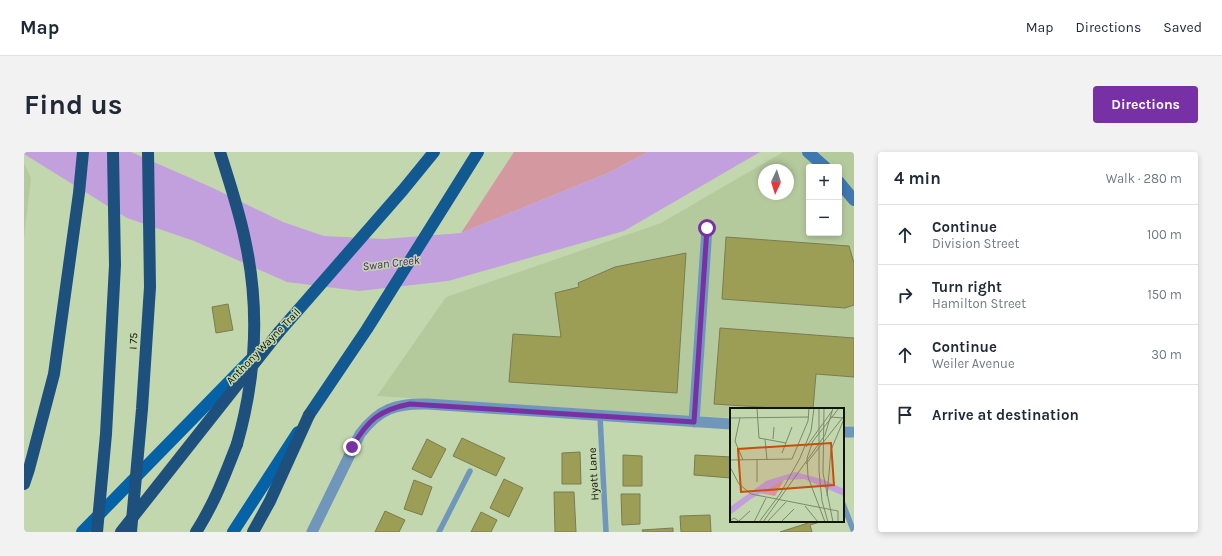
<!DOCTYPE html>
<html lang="en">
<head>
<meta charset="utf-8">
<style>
  body { margin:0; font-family:Karla,sans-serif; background:#f2f2f3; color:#1f2937 }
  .controls { position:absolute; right:12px; top:12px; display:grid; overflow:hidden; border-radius:4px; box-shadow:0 2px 6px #0003 }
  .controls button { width:36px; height:36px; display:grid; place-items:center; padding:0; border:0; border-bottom:1px solid #e0e1e3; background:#fff; color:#1f2937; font:20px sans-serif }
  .compass { position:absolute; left:734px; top:12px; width:36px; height:36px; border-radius:50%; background:#fff; box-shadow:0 2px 6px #0003; rotate:184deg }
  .stop { position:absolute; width:12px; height:12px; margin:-9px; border:3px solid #7831a4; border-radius:50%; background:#fff }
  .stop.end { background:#7831a4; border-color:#fff; box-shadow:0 1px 4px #0008 }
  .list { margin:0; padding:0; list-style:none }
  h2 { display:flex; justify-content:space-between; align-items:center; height:52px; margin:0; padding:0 16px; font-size:17px }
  h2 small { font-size:13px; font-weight:400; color:#747a83 }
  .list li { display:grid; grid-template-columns:26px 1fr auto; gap:12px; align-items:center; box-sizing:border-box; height:60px; padding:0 16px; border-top:1px solid #e0e1e3 }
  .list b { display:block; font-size:15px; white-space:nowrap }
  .list p { margin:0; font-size:13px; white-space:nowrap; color:#747a83 }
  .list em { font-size:13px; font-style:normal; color:#747a83 }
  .icon { flex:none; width:22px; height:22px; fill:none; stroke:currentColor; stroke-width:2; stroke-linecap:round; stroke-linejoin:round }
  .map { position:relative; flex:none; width:830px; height:380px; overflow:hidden; border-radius:4px }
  header { display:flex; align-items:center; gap:24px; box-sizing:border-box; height:56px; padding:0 20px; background:#fff; border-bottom:1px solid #e0e1e3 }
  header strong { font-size:19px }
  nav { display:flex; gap:22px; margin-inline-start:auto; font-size:14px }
  .intro { display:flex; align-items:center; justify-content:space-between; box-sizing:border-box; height:96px; padding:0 24px }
  h1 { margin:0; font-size:28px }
  .button { padding:10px 18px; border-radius:4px; background:#7831a4; color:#fff; font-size:14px; font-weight:700 }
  main { display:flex; gap:24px; padding:0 24px }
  aside { flex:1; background:#fff; border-radius:4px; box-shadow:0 2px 6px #0003 }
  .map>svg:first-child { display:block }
  .built { fill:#b4ca9d; fill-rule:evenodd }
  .green { fill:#d498a1 }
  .water { fill:#c2a0de }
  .building { fill:#9d9e55; stroke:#7a7b52 }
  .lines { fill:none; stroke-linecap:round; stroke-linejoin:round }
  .service { stroke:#7096bb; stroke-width:5.5 }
  .minor { stroke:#7096bb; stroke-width:11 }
  .secondary { stroke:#3e78af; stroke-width:12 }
  .primary { stroke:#0662a6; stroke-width:12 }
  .trunk { stroke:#125992; stroke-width:12 }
  .motorway { stroke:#1d507d; stroke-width:12 }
  .motorway-bridge { stroke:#1d507d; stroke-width:12 }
  .route { stroke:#7831a4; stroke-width:5 }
  .labels { text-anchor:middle; stroke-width:3; stroke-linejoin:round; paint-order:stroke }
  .street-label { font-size:11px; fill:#0e1407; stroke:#c3d7af }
  .water-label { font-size:12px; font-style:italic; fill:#542771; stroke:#c3d7af }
  .inset-road { fill:none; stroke:#7b896c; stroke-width:1 }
  .view { fill:#c74f0b; fill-opacity:0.15; stroke:#c74f0b; stroke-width:2 }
  .inset-edge { fill:none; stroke:#0e1407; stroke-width:2 }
</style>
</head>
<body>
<header>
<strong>Map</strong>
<nav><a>Map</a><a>Directions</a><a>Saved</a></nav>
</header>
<div class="intro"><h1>Find us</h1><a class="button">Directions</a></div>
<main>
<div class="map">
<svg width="830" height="380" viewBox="0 0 830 380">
  <rect width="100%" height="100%" fill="#c3d7af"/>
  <path class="built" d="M759 0H830V274L819 273V257H707V266L353 244 422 145 637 71ZM785 15H815V81H785ZM740 18H764V42H740Z
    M0 11 7 26 0 86Z"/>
  <path class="green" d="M490 0H624L584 21 437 81Z"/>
  <path class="water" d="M0 0H107L189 36 259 70 300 84 360 87 437 81 584 21 624 0H736L600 79 424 129 335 139 263 130 170 89 103 66 0 2Z"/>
  <path class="building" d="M702 85 825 94 830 111V153L821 156 698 147Z
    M662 101 653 241 485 230 489 182 537 185 531 141 555 135 554 131 591 115Z
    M204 152 209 178 192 181 188 155Z
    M696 176 830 186V225L792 222 789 257H766L690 252Z
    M438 286 481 306 472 324 429 304Z
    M403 287 422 297 407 326 388 317Z
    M556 300 557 332H538V301Z
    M599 303 618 304V334H599Z
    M671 303 707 305V326L670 323Z
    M480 327 499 336 485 365 466 356Z
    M390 328 408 335 398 363 380 357Z
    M530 340H550L552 380H531Z
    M597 342H616V372L598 373Z
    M361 359 381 368 375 380H351Z
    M457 360 473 368 467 380H447Z
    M686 363 687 380H657L656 364Z
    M784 369H799L786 373 788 380H756L784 371Z
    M649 376V380H619L618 378Z"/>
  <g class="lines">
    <path class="service" d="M576 264 582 380
      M819 352 830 380
      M415 380 446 319"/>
    <path class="minor" d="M670 270 683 76
      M819 280H830
      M288 380 336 282C355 257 372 251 403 252L707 272"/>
    <path class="secondary" d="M784 0 801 15
      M815 30 830 48"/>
    <path class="primary" d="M58 380 234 200
      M209 380 274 280"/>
    <path class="trunk" d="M255 180 379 38 410 0
      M285 263 343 177 454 0"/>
    <path class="motorway" d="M0 332 5 317 30 222 55 41 59 0
      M97 380 255 180
      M172 380C190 352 201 323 213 292
      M229 380 246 349 285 263"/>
    <path class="motorway-bridge" d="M196 0C205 29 215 58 221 88 236 156 232 225 213 292
      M73 380 82 282 91 113 89 0
      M107 380 118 257 126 135 124 0"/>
  </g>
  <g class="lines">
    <path class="route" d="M328 295C344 268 355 258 386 252L670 270 683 76"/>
  </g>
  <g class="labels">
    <g class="street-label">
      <text transform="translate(109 189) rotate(-87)" y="4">I 75</text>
      <text transform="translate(239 194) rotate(-46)" y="4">Anthony Wayne Trail</text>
      <text transform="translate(569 322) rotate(-93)" y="4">Hyatt Lane</text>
    </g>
    <g class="water-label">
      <text transform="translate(367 111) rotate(-7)" y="4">Swan Creek</text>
    </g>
  </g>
  <g transform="translate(706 256)">
    <rect width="114" height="114" fill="#c3d7af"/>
    <path d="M54 72 45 88 29 85 38 79Z" fill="#d498a1"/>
    <path d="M65 64 92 71 114 81V88L74 71 54 72 21 91 0 107V99L36 73Z" fill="#c2a0de"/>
    <path class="inset-road" d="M27 0 29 30 56 35M89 0V63L92 93 98 114M94 0 93 65 103 114M101 9 113 10M0 10 79 9M10 10 5 33 13 52M35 31 37 52M43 31 44 19M76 39 102 3M52 45 62 19M0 52 62 51 78 13 79 0M27 52V74M76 56 114 8M0 59 9 76 21 86 108 103V114M97 88 101 42 114 11M75 98 88 114M0 113 4 110 10 114M9 113 20 103M24 114 36 90M29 114 50 86 70 50 81 23 84 0M33 114 95 27 103 0M37 114 56 94M51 114 64 101M95 114 78 69 77 50 83 33 109 0"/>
    <path class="view" d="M101 35 104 77 11 84 8 41Z"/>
    <rect width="114" height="114" class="inset-edge"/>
  </g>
</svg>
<div class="controls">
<button>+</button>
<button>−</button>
</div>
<svg class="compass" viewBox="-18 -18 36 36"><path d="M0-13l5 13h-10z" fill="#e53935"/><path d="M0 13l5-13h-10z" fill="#747a83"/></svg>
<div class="stop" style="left:683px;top:76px"></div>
<div class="stop end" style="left:328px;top:295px"></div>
</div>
<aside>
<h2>4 min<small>Walk · 280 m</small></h2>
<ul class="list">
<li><svg class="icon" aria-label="ahead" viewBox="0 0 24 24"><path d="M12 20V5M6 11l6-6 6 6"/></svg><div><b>Continue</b><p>Division Street</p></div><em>100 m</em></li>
<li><svg class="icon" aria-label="right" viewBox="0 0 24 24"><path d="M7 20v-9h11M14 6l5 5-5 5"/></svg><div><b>Turn right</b><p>Hamilton Street</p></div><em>150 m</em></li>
<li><svg class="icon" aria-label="ahead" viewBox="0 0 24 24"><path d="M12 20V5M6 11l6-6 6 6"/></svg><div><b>Continue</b><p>Weiler Avenue</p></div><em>30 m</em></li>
<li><svg class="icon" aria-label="arrive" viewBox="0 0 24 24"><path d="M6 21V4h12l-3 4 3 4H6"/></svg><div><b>Arrive at destination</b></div></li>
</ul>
</aside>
</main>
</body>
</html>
